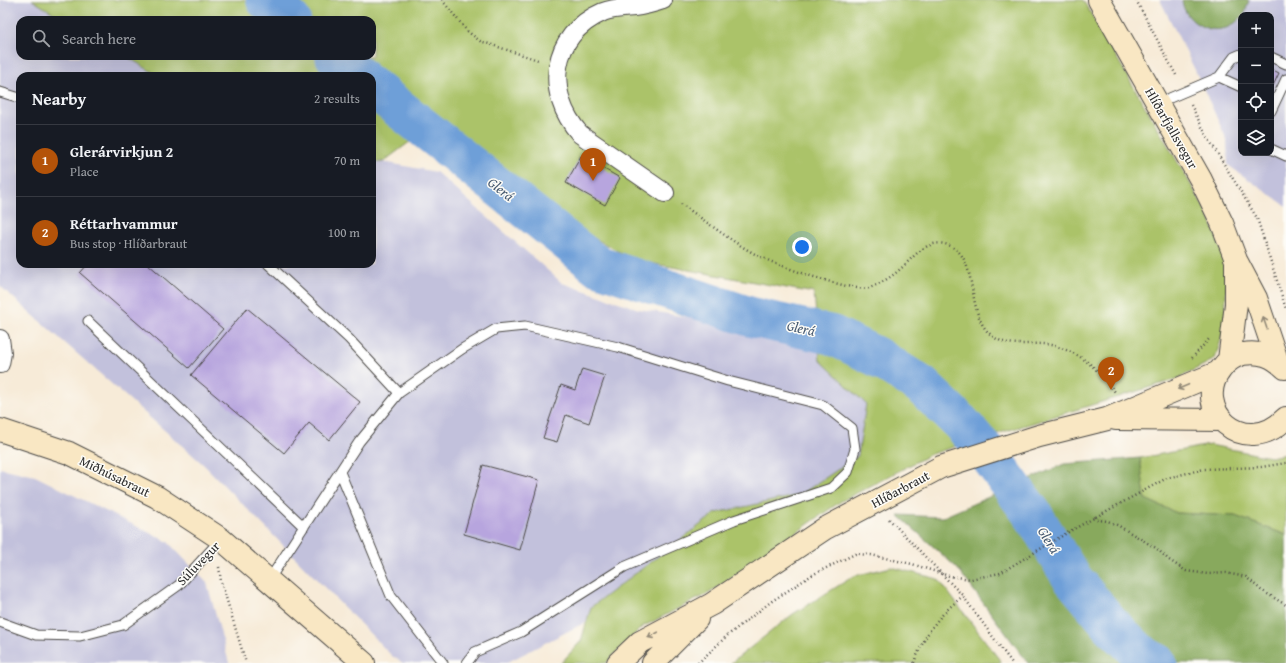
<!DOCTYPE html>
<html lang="en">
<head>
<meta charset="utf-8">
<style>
  body { margin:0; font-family:"Gentium Book Plus",serif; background:#20242c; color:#f1f3f6 }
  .controls { position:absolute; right:12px; top:12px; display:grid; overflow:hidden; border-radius:8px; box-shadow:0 4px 16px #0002 }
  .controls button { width:36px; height:36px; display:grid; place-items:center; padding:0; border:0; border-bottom:1px solid #363941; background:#171b24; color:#f1f3f6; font:20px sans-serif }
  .you { position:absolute; left:802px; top:247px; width:14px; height:14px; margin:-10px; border:3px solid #fff; border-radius:50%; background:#1a73e8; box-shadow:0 0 0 6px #1a73e833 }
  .badge { display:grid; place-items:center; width:26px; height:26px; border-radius:50%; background:#b45309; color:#fff; font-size:13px; font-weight:700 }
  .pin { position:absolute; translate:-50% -33px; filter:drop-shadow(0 1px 2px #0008) }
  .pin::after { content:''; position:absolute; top:21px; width:14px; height:12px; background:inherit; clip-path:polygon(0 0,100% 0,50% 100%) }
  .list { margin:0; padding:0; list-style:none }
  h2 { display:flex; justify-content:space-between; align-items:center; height:52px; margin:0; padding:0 16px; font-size:17px }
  h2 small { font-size:13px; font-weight:400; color:#9ea1a6 }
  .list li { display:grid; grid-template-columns:26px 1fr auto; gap:12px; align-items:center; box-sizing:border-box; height:72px; padding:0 16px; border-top:1px solid #363941 }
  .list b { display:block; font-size:15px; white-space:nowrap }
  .list p { margin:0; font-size:13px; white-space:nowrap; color:#9ea1a6 }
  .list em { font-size:13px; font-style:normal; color:#9ea1a6 }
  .icon { flex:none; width:22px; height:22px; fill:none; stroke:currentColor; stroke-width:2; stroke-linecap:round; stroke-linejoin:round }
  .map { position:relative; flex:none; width:1286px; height:663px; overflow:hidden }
  .search { position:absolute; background:#171b24; box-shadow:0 4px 16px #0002; left:16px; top:16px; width:360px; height:44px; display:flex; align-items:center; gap:10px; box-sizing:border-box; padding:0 14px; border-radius:12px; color:#9ea1a6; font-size:15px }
  .panel { position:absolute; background:#171b24; box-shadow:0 4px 16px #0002; left:16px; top:72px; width:360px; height:196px; border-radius:12px }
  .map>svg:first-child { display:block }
  .industrial { fill:#c2c1dc; fill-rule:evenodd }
  .green { fill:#abc369; stroke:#6b774a }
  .forest { fill:#88a95d; stroke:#5a6a44 }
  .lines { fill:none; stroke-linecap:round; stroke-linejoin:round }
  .river { stroke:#6e9fd8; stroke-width:40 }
  .building { fill:#b7a5de }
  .lane-casing { stroke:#4a4845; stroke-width:11 }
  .street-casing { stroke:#4a4845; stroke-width:20 }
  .secondary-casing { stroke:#4a4845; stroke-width:24 }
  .path { stroke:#4a4845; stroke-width:2.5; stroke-dasharray:1 3; stroke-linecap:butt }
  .lane { stroke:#fff; stroke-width:9 }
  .street { stroke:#fff; stroke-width:18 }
  .secondary { stroke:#f9e7c3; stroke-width:22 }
  .oneway { stroke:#928977 }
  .labels { text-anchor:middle; stroke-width:3; stroke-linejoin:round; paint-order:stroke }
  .street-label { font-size:13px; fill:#2b2b2b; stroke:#fdfcf7 }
  .water-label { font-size:14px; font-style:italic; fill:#465970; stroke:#fdfcf7 }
</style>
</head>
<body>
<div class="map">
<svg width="1286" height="663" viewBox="0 0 1286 663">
  <rect width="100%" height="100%" fill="#fdfcf7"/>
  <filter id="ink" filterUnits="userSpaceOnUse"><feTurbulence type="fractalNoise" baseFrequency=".025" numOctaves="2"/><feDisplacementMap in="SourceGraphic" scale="8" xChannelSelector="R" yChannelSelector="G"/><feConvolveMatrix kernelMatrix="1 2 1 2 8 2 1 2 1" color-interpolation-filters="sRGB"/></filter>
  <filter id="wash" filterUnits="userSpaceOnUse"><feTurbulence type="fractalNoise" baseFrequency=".012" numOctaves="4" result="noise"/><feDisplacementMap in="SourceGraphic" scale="16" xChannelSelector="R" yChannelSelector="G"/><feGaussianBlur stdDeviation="0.9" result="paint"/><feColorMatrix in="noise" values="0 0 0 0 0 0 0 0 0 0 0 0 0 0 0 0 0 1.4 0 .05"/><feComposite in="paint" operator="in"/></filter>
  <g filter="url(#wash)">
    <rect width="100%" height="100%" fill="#f7ebd8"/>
    <path class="industrial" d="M0 0H32L65 20H20V56H126L159 76H20V264H372V163L383 162 436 172 562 283 639 309 765 330 866 366 878 457 660 584 506 663H403L392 656 204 465 0 286Z
      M1160 0H1286V206L1228 165 1227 140 1195 70ZM1241 15H1271V153H1241Z
      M0 468 35 476 168 542 207 583 229 663H0Z"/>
    <path class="green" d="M32 0H1083L1208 214 1227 265 1225 327 1215 359 1177 379 931 454 840 502 711 592 642 627 606 663H561L581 641 591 607 716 513 800 495 858 456 866 404 820 360 814 293 634 260 543 210 435 123 383 162 372 163V76H159L126 56H372V20H65Z
      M1210 445 1270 457 1286 454V535L1235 516 1177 513 1145 499 1140 458Z
      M891 567 938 579 1002 663H731L793 614 854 576Z"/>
    <path class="forest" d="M1182 0H1249L1245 13C1240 18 1235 25 1226 28 1207 34 1184 21 1182 0Z
      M1140 458 1145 499 1177 513 1235 516 1286 535V663H1028L957 568 898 515 943 517 1064 464Z"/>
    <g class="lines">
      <path class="river" d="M266 0 291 20
        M335 56 359 76
        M372 87 598 266 751 317 832 335 877 357 921 385 960 422 985 450 1033 515 1072 578 1112 626 1143 656 1157 663"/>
    </g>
    <g id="blocks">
      <path class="building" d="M1271 69 1279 73 1271 90Z
        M581 156 620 178 605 205 566 183Z
        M88 264H148L223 329 189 368 80 273Z
        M247 308 360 402 329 440 309 423 284 453 191 375Z
        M582 369 605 376 589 423 566 415 557 442 543 438 561 385 575 390Z
        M483 465 539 480 520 550 464 534Z"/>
    </g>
  </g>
  <g filter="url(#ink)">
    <use href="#blocks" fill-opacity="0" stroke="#4a4845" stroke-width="1"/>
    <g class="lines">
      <defs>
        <path id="lane" d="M1271 57 1286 64
          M1219 77 1241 87
          M0 92 20 98
          M1158 103 1219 77 1234 57 1241 54
          M1271 111 1286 79
          M1271 149 1286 156
          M268 264 349 339 399 393
          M88 321 304 527
          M340 472 391 596 443 663
          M269 580 359 442 399 393 462 349 496 329 525 326 618 347 728 381 823 405 852 428 855 449 848 472 831 488 734 520 624 567 521 632 475 652 467 663
          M0 622 36 635 80 636 123 625 179 585 221 539"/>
        <path id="street" d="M663 0C654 3 644 6 634 7 623 8 613 8 603 12 550 35 544 93 580 134L665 193
          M0 339 2 353 0 364"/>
        <path id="secondary" d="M1099 0 1201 180 1222 223 1236 260 1256 298 1277 360
          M1229 360 1236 304V263
          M1285 368C1273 356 1260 351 1243 354 1234 356 1226 362 1221 369 1190 408 1244 461 1286 418
          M1116 419 1222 420
          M0 430 69 453 157 497 221 539 364 663
          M618 663 640 642 712 604 824 529 941 467 1039 436 1107 419 1219 372
          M653 663 697 619"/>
      </defs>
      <use href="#lane" class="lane-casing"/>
      <use href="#street" class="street-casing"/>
      <use href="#secondary" class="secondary-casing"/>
      <path class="path" d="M442 0 467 31 480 41 538 60
        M1136 0 1177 77
        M1191 105 1205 133 1257 218 1286 309
        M681 204C706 221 730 241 757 255 772 264 855 293 869 288 877 285 886 280 893 275 909 264 923 239 945 244 981 253 964 311 990 334 1007 350 1030 341 1051 345 1082 353 1096 367 1115 392
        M1192 358 1209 339
        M1094 517 1098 520 1108 521 1119 526 1156 548 1169 560 1186 571 1208 574 1226 573 1246 577 1261 590 1286 605
        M889 519 963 596 1012 663
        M219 567 221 581 246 663
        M698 663 728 635 772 601 812 575 855 554 871 555 912 564 949 576 971 579 1000 573 1072 530 1167 478 1204 469 1261 467 1286 463
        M914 663C926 632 937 617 963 596"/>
      <use href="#lane" class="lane"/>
      <use href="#street" class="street"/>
      <use href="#secondary" class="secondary"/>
    </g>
    <defs><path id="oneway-shaft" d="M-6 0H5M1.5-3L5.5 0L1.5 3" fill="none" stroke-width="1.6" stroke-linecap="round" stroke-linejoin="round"/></defs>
    <g class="oneway">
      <use href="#oneway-shaft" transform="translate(1265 323) rotate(-109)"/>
      <use href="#oneway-shaft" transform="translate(1183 387) rotate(157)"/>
      <use href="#oneway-shaft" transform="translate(653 635) rotate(152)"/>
    </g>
  </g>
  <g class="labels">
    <g class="street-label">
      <text transform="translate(1172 128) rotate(60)" y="5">Hlíðarfjallsvegur</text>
      <text transform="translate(115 476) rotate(26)" y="5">Miðhúsabraut</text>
      <text transform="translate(900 489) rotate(-28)" y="5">Hlíðarbraut</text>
      <text transform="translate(198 563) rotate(-46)" y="5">Súluvegur</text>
    </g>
    <g class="water-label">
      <text transform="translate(501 189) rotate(38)" y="5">Glerá</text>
      <text transform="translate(801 328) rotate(12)" y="5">Glerá</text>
      <text transform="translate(1049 540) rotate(58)" y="5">Glerá</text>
    </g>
  </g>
</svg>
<div class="controls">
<button>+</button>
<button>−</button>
<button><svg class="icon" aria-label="locate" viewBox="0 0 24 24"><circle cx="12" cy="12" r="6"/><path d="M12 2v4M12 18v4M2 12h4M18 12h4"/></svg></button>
<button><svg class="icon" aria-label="layers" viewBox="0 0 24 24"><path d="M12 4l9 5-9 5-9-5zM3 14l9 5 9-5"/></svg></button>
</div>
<div class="you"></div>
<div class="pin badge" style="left:593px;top:181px">1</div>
<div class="pin badge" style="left:1111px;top:390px">2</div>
<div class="search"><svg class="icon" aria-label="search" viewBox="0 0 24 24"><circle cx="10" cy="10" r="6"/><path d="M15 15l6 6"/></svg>Search here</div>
<section class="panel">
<h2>Nearby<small>2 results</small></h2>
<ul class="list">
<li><span class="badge">1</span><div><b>Glerárvirkjun 2</b><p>Place</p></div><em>70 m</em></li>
<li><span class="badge">2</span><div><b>Réttarhvammur</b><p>Bus stop · Hlíðarbraut</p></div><em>100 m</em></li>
</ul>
</section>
</div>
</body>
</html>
